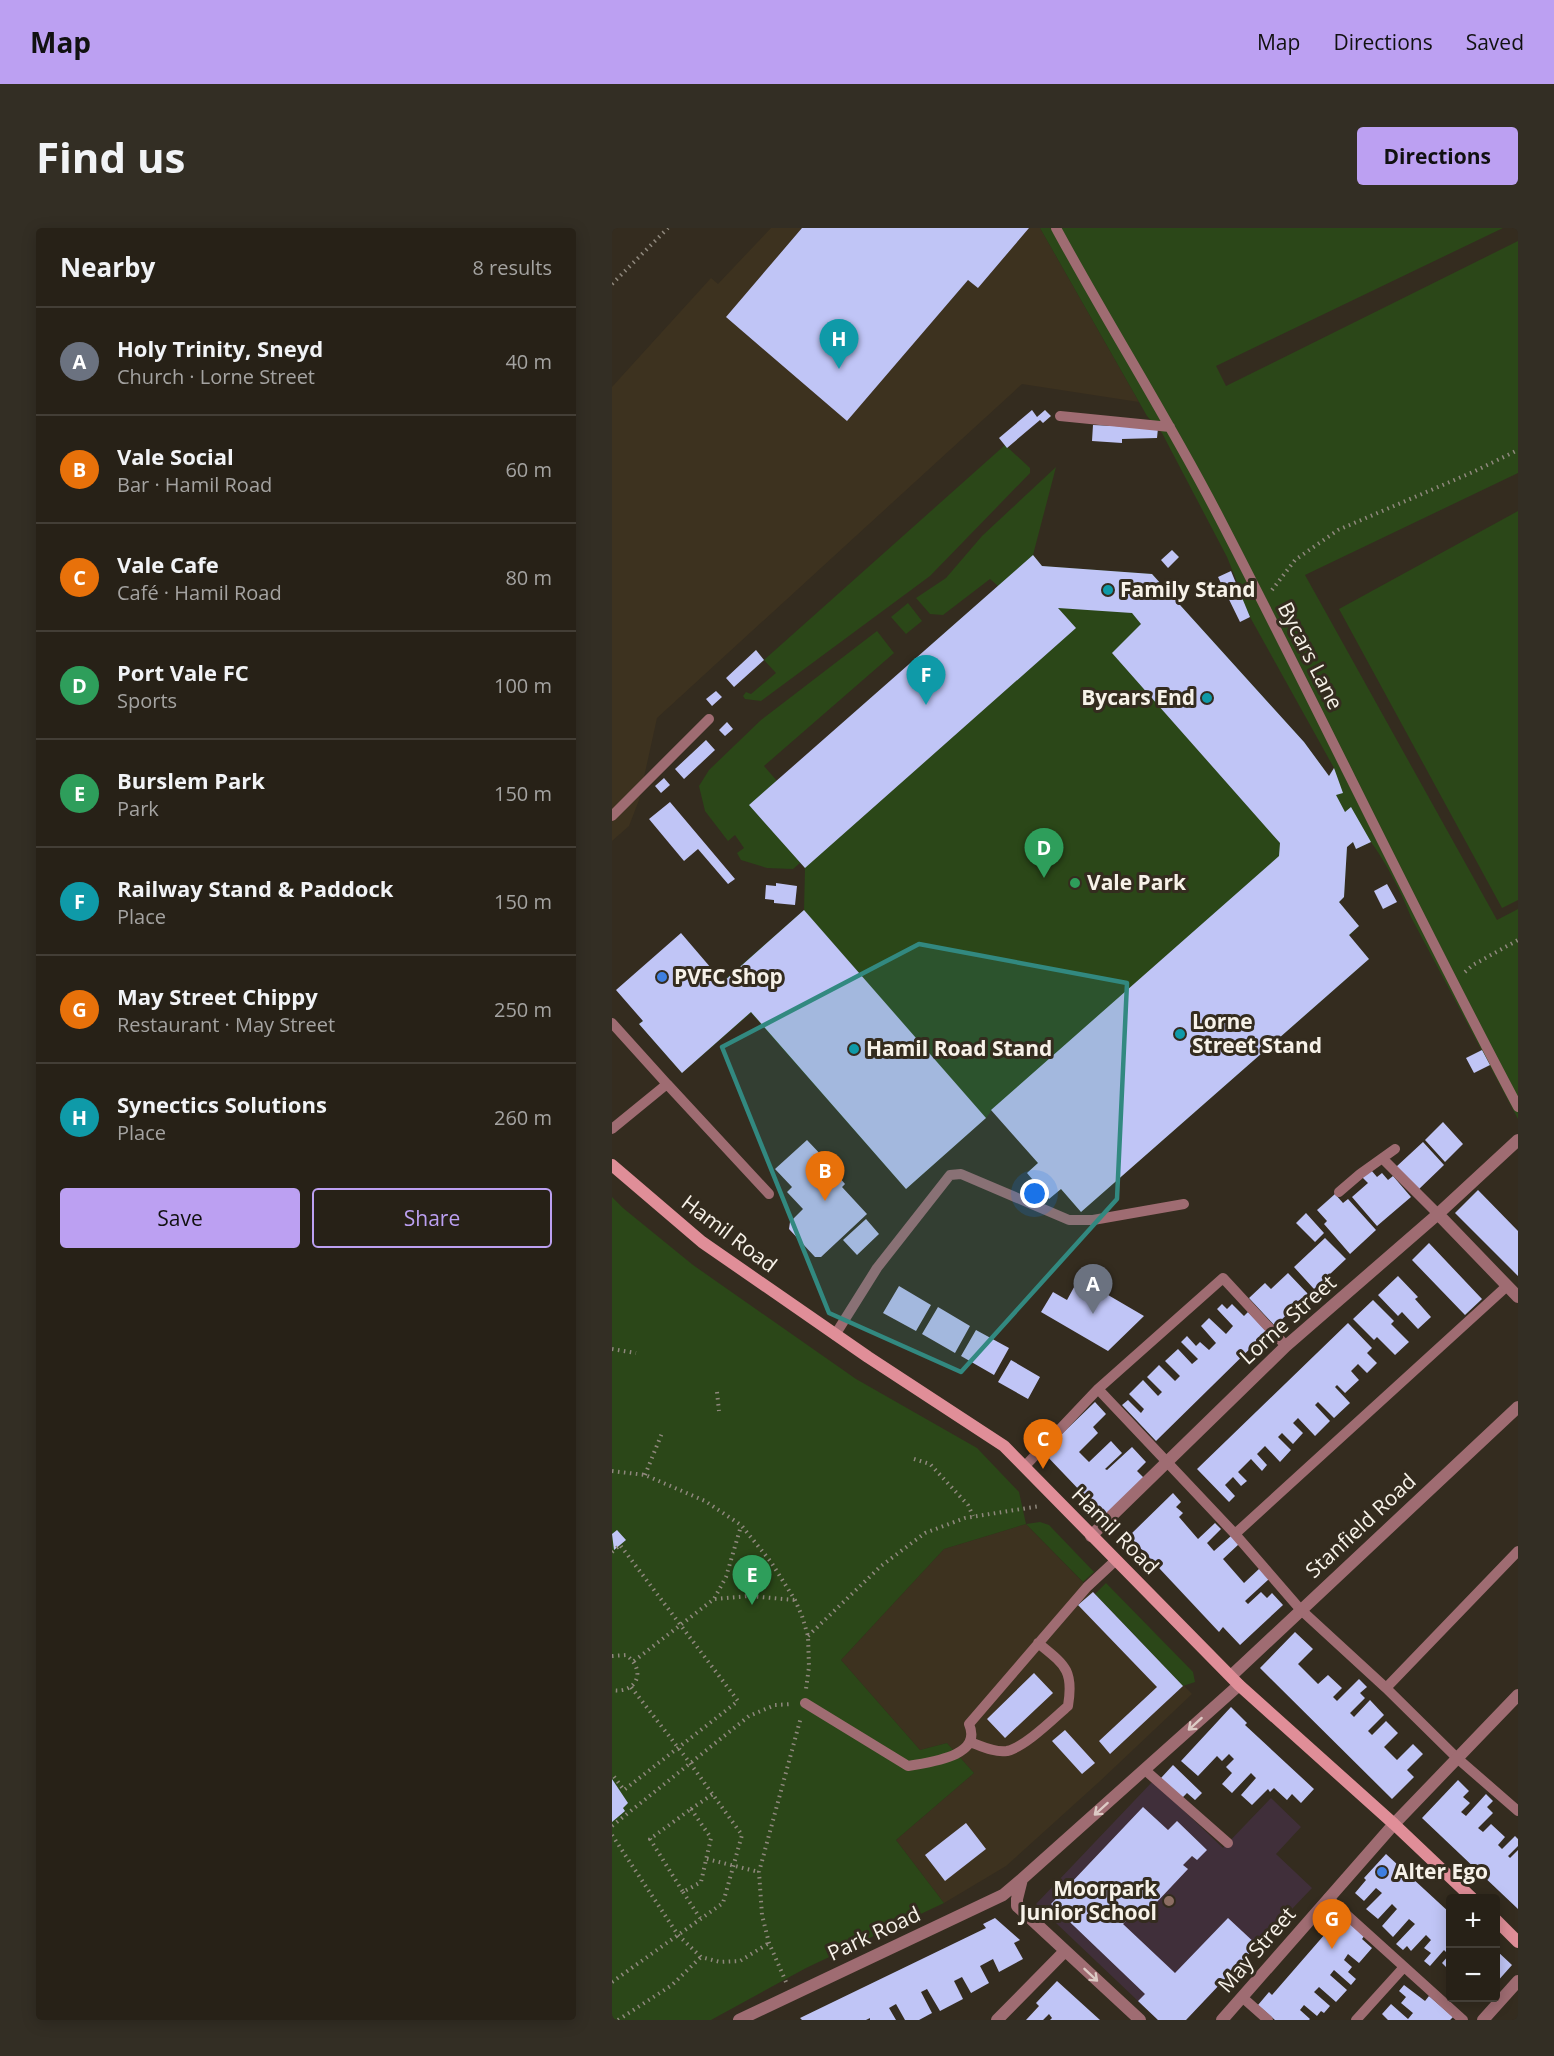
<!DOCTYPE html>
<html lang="en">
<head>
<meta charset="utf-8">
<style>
  body { margin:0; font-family:"Open Sans",sans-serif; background:#332e24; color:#f1f3f6 }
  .controls { position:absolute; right:18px; bottom:18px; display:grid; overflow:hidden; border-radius:6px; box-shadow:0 3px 15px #0003 }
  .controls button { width:54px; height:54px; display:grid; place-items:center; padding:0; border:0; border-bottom:2px solid #433e36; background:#272117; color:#f1f3f6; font:30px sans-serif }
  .you { position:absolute; left:423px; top:966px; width:21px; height:21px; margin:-15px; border:4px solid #fff; border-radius:50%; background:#1a73e8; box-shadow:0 0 0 9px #1a73e833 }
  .badge { display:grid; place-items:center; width:39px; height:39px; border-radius:50%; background:#bca0f2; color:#fff; font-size:20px; font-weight:700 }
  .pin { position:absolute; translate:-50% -50px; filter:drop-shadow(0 2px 3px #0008) }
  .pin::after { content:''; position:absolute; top:32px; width:21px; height:18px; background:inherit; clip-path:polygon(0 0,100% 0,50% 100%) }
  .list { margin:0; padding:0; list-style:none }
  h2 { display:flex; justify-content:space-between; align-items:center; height:78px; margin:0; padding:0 24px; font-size:26px }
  h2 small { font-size:20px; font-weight:400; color:#a4a3a1 }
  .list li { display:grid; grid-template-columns:39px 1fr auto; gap:18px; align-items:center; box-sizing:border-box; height:108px; padding:0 24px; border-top:2px solid #433e36 }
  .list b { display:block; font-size:22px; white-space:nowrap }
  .list p { margin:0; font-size:20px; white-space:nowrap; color:#a4a3a1 }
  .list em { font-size:20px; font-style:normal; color:#a4a3a1 }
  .actions { display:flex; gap:12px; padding:18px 24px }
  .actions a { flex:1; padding:14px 0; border:2px solid #bca0f2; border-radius:6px; text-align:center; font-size:21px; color:#bca0f2 }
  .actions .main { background:#bca0f2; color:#111 }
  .map { position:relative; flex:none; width:906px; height:1792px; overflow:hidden; border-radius:6px }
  header { display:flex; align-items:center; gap:36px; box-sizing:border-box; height:84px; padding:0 30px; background:#bca0f2; color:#111 }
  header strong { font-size:28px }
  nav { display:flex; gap:33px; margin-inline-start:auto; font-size:21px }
  .intro { display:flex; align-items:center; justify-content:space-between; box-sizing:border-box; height:144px; padding:0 36px }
  h1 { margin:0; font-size:42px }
  .button { padding:15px 27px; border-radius:6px; background:#bca0f2; color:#111; font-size:21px; font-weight:700 }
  main { display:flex; gap:36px; padding:0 36px }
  aside { flex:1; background:#272117; border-radius:6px; box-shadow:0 3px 15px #0003 }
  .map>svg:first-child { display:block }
  .built { fill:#3d321f }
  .education { fill:#402f3a }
  .green { fill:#2b4718 }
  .building { fill:#c0c5f6 }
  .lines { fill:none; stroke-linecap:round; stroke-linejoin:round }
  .path { stroke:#8f887d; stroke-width:4; stroke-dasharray:1.5 4.5; stroke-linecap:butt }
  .lane { stroke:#9f6c72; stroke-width:10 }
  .street { stroke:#9f6c72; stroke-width:12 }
  .secondary { stroke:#e08e98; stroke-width:12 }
  .oneway { stroke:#ddcac5 }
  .marked { fill:#328980; fill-opacity:0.2; stroke:#328980; stroke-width:4.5; stroke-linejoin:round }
  .culture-dot { fill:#0f9aa8; stroke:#342c1f; stroke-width:2 }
  .leisure-dot { fill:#2e9e5b; stroke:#342c1f; stroke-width:2 }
  .shop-dot { fill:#3f7fe0; stroke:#342c1f; stroke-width:2 }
  .education-dot { fill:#8d6e63; stroke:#342c1f; stroke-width:2 }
  .labels { text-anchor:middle; stroke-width:6; stroke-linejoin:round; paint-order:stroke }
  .poi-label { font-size:21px; font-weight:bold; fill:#f7f2e9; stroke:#342c1f; text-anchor:start }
  .street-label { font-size:21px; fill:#f7f2e9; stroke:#342c1f }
</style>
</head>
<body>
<header>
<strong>Map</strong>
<nav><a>Map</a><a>Directions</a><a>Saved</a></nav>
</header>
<div class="intro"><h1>Find us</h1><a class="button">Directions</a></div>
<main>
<aside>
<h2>Nearby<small>8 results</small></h2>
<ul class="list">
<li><span class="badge" style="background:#6b7280">A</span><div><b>Holy Trinity, Sneyd</b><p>Church · Lorne Street</p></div><em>40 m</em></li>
<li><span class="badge" style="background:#e8710a">B</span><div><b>Vale Social</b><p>Bar · Hamil Road</p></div><em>60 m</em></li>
<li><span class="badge" style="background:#e8710a">C</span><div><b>Vale Cafe</b><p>Café · Hamil Road</p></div><em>80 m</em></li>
<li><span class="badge" style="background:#2e9e5b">D</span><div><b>Port Vale FC</b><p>Sports</p></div><em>100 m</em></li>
<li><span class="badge" style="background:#2e9e5b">E</span><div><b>Burslem Park</b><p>Park</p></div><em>150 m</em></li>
<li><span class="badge" style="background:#0f9aa8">F</span><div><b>Railway Stand &amp; Paddock</b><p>Place</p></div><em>150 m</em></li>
<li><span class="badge" style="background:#e8710a">G</span><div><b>May Street Chippy</b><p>Restaurant · May Street</p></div><em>250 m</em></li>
<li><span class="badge" style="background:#0f9aa8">H</span><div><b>Synectics Solutions</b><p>Place</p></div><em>260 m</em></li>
</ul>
<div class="actions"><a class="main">Save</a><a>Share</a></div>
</aside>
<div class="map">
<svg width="906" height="1792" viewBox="0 0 906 1792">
  <rect width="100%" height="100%" fill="#342c1f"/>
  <path class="built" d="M159 0H428L527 174 410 156 45 490 27 572 17 598 0 613V159L99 50 106 56Z
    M414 1296 580 1466 487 1554 394 1638 332 1675 284 1612 362 1545 335 1515 308 1522 229 1432 332 1321Z"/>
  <path class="education" d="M541 1553 611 1620 659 1570 689 1599 664 1626 700 1660 574 1792H546L424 1676Z"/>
  <path class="green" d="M428 0H891L604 138 614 158 906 13V245L693 347 885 692 906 681V891L799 689C789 664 775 636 759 614L744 621 741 614 735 619 732 669 727 674 747 698 737 708 757 731 469 984 449 961 437 971 415 945 426 935 380 882 374 890 294 961 139 785 70 845 27 796 95 736 111 753 192 682 193 640 188 635 181 641 155 640 129 632 125 625 132 620 123 607 116 613 93 583 87 558 97 542 149 492 265 403 282 425 152 538 165 553 386 358 378 351 331 387 318 386 304 370 334 350 370 308 444 239 421 327 430 338 540 346 692 514 717 548 722 540 638 389 625 361 627 359 615 329 550 205 535 188Z
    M393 217 418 240V245L318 348 149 473 133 471 131 468 134 464 139 466 164 445 152 432Z
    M906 283V672L890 680 727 381Z
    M296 375 310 393 294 406 279 389Z
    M0 969 11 980 81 1037 244 1151 365 1220 407 1264 414 1296 428 1294 437 1297 482 1344 471 1354 414 1296 332 1321 229 1432 308 1522 335 1515 362 1545 284 1612 332 1675 194 1740 99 1792H0Z
    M494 1355 581 1444 583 1454 571 1458 483 1366Z"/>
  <path class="building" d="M190 0H417L366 60 356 52 235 193 114 89Z
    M420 182 425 189 433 182 439 188 431 195 428 192 395 220 387 210Z
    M481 197 546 200 545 210 510 211V215L480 213Z
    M560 322 567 329 556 340 549 332Z
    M421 327 430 338 540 346 692 514 717 548 722 540 731 565 724 567 733 584 739 579 759 614 744 621 741 614 735 619 732 669 727 674 747 698 737 707 757 731 469 984 449 961 437 971 415 945 426 935 379 882 667 628 668 615 500 425 529 396 520 385 446 380 464 400 193 640 137 577Z
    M619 343 638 389 628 394 606 349Z
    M144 422 152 432 122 459 114 450Z
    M104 463 110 469 100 478 94 471Z
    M115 494 121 501 113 508 107 502Z
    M94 512 103 522 72 551 63 541Z
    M52 550 58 557 49 565 43 558Z
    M58 574 123 651 116 656 86 621 72 633 37 591Z
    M164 655 185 658 183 677 162 675V672L153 671 154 657 164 658Z
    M775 656 785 674 771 681 762 663Z
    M192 682 374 890 294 961 139 784 70 845 27 796 31 793 4 762 69 705 111 754Z
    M870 822 878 837 862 845 854 830Z
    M831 894 851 916 833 934 813 912Z
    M195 912 229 948 227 949 233 956 230 959 255 986 209 1029H203L177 1001 178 994 191 981 175 964 180 959 163 941Z
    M811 914 832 937 806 962 784 939Z
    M759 942 765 949 770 945 776 952 781 948 799 969 765 998 740 969 756 955 750 949Z
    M866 962 906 1003V1048L843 985Z
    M723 966 731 975 736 971 764 1002 738 1026 712 996 715 993 705 982Z
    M694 985 712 1005 703 1014 684 995Z
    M254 991 267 1006 245 1027 231 1012Z
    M713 1010 734 1031 702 1061 682 1039Z
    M817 1015 870 1071 853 1087 800 1032Z
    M676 1045 696 1066 663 1098 637 1070 653 1055 659 1061Z
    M786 1048 806 1069 803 1071 819 1089 806 1101 790 1084 786 1088 766 1067Z
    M467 1050 532 1088 496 1123 429 1084 441 1064 455 1072Z
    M287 1058 319 1077 304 1103 271 1085Z
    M761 1072 782 1093 779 1096 797 1114 783 1127 765 1109 762 1112 741 1091Z
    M610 1076 615 1081 620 1076 632 1088 636 1084 655 1104 544 1213 510 1177 516 1172 529 1185 532 1181 517 1166 531 1152 546 1168 550 1164 535 1149 547 1137 563 1153 568 1148 553 1133 566 1121 580 1136 586 1131 569 1114 575 1108 584 1118 588 1114 597 1122 604 1115 589 1098 597 1090 614 1106 621 1098 605 1081Z
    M326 1079 358 1098 343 1125 310 1106Z
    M736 1095 760 1120 755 1125 765 1135 755 1145 746 1136 739 1143 747 1152 733 1165 725 1157 723 1159 738 1175 722 1190 706 1174 703 1177 718 1193 703 1208 686 1190 681 1195 691 1205 681 1216 670 1205 666 1209 679 1222 668 1234 653 1218 645 1226 655 1237 650 1243 639 1231 626 1244 635 1253 629 1258 621 1249 613 1257 623 1268 617 1274 585 1241Z
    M364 1102 397 1120 382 1147 349 1128Z
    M399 1132 428 1149 416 1171 386 1154Z
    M483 1174 494 1186 481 1199 486 1205 467 1224 477 1234 499 1213 510 1225 493 1241 495 1242 520 1219 534 1234 525 1243 533 1251 493 1289 431 1224Z
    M561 1265 569 1274 564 1279 571 1285 567 1289 586 1311 603 1295 609 1301 595 1315 602 1323 619 1308 627 1316 611 1331 632 1355 648 1340 657 1351 633 1373 636 1376 649 1364 655 1370 660 1365 671 1377 628 1417 611 1399 607 1404 517 1308Z
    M5 1302 14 1312 2 1322 0 1306Z
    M481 1364 571 1458 498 1526 487 1513 545 1459 466 1377Z
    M683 1404 701 1421 686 1436 706 1456 716 1447 730 1460 721 1469 725 1473 747 1451 755 1459 748 1465 753 1470 738 1485 742 1489 758 1472 772 1487 756 1503 760 1507 774 1493 786 1505 772 1519 785 1532 801 1516 811 1526 795 1542 802 1549 780 1571 648 1440Z
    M422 1445 441 1465 393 1510 375 1491Z
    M619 1479 635 1495 633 1497 702 1561 689 1575 680 1566 675 1572 662 1560 658 1564 656 1561 640 1577 629 1567 644 1550 639 1545 620 1565 610 1556 620 1545 614 1539 622 1531 617 1526 610 1533 605 1528 586 1548 569 1533Z
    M453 1502 483 1535 470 1546 440 1513Z
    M561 1537 590 1565 583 1572 575 1565 570 1570 549 1550Z
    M0 1551 16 1575 11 1580 13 1583 0 1594Z
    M846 1552 857 1563 851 1569 858 1575 849 1584 854 1588 874 1566 881 1573 875 1579 881 1585 866 1600 871 1604 879 1596 893 1609 886 1617 890 1621 903 1608 906 1611V1618L896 1628 898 1630 906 1622V1681L810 1590Z
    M531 1579 556 1602 565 1593 595 1622 585 1632 580 1628 571 1637 576 1641 527 1693 520 1687 511 1696 563 1745 616 1690 645 1717 574 1792H546L526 1773 533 1766 439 1676Z
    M354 1595 374 1621 333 1653 313 1627Z
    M774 1626 838 1685V1743L830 1735 837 1727 832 1722 818 1738 812 1733 819 1725 812 1720 819 1712 814 1707 799 1723 795 1718 791 1722 784 1716 803 1696 797 1691 781 1709 770 1698 785 1681 780 1676 766 1691 754 1681 770 1665 764 1660 752 1673 743 1665 754 1652 752 1650Z
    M728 1685 753 1707 750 1711 760 1720 747 1735 736 1726 732 1732 740 1739 736 1744 744 1751 739 1757 722 1742 718 1747 735 1762 724 1774 707 1759 702 1764 718 1778 712 1785 709 1783 705 1788 692 1777 688 1782 698 1791 697 1792H663L646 1777 657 1764 660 1767 720 1698 718 1696Z
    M383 1690 408 1712 402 1715 411 1731 387 1744 381 1731 368 1738 377 1755 359 1765 350 1749 342 1753 351 1771 328 1783 315 1761 309 1764 320 1785 307 1792H293L284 1776 277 1780 284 1792H258V1790L254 1792H190L188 1790 374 1700 371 1696Z
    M884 1722 900 1737 884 1755Z
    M445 1753 488 1792H438L440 1790 437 1786 431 1792H414L427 1778 424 1775Z
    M792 1757 813 1773 817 1768 841 1789 838 1792H776L770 1786 779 1776 796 1791 801 1785 789 1775 794 1769 787 1763Z"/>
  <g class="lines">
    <path class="path" d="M0 56 56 0
      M660 362 683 332 726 302 861 244 906 222
      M853 744 861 737 906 712
      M0 1121 24 1125
      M105 1164 107 1183
      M302 1231 318 1236 356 1277 361 1288
      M0 1243 33 1247 93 1273 129 1297 159 1334 183 1372 190 1388 196 1408 197 1439 194 1461
      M33 1247 50 1205
      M0 1324 8 1317 126 1473 12 1562 0 1546
      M103 1371 137 1368 183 1372
      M196 1408 269 1338 313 1305 353 1290 428 1278
      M0 1428 14 1427C35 1442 25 1466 0 1462
      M22 1433 102 1371 114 1349 129 1298
      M79 1581 99 1610 89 1654 71 1664 38 1611Z
      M79 1581 101 1566
      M0 1598 137 1488 163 1477 180 1476
      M0 1607 66 1707 89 1729 108 1734 128 1733 157 1715
      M95 1631 147 1644
      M71 1664 88 1690
      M0 1754 111 1675 130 1607 78 1535 19 1459
      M174 1754 157 1715 150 1687 147 1644 189 1489
      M6 1792 60 1757 89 1729"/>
    <path class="lane" d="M444 0C497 98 557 192 608 291 709 486 803 685 906 879
      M448 188 558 199
      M0 588 97 491
      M0 795 55 856
      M0 901 55 856 157 966
      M771 931 826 986
      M727 964 748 946 783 921
      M223 1107 265 1040 338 947 349 946 457 992H481L572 976
      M486 1161 623 1306 688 1381 774 1460 845 1530 906 1583
      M413 1238 486 1161 611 1050 674 1118
      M623 1306 895 1058
      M774 1460 906 1323
      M193 1475 296 1538C317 1534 371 1529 357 1496L475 1359 504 1332
      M358 1514C369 1518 383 1525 395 1523 413 1519 441 1491 456 1478 462 1442 453 1437 426 1415
      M533 1542 616 1615
      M716 1670 851 1792
      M630 1769 656 1792
      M744 1792 792 1739"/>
    <path class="street" d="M826 986 906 1069
      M479 1308 674 1118 826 986 906 912
      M619 1448 906 1179
      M127 1792 391 1667 410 1651
      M385 1792 453 1723
      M528 1792 405 1678V1671L410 1651 627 1457
      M610 1792 782 1596 906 1467
      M871 1792 906 1753"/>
    <path class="secondary" d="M0 937 90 1014 256 1129 392 1218 627 1457 782 1596 860 1670
      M884 1692 906 1714"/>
  </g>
  <defs><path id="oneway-shaft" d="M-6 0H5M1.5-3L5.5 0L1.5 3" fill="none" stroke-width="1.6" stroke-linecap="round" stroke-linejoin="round" transform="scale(1.5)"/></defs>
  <g class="oneway">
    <use href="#oneway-shaft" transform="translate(583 1496) rotate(138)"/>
    <use href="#oneway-shaft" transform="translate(489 1581) rotate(138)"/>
    <use href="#oneway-shaft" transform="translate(479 1747) rotate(43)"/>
  </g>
  <path class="marked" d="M307 716 515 755 505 971 349 1144 217 1085 110 819Z"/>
  <g class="culture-dot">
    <circle cx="496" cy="362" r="6"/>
    <circle cx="595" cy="470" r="6"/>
    <circle cx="568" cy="806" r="6"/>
    <circle cx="242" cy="821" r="6"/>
  </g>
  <circle class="leisure-dot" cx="463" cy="655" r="6"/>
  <g class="shop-dot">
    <circle cx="50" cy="749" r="6"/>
    <circle cx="770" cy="1644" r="6"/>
  </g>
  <circle class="education-dot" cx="557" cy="1673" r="6"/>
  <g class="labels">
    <g class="poi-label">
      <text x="508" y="369">Family Stand</text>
      <text x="583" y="477" text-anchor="end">Bycars End</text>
      <text x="475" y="662">Vale Park</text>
      <text x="62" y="756">PVFC Shop</text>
      <text x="580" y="801">Lorne<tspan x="580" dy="24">Street Stand</tspan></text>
      <text x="254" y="828">Hamil Road Stand</text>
      <text x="782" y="1651">Alter Ego</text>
      <text x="545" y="1668" text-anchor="end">Moorpark<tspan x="545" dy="24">Junior School</tspan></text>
    </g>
    <g class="street-label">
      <text transform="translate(698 428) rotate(63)" y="7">Bycars Lane</text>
      <text transform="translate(117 1006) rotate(37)" y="7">Hamil Road</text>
      <text transform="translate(676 1092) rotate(-42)" y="7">Lorne Street</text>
      <text transform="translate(749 1298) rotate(-43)" y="7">Stanfield Road</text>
      <text transform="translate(503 1303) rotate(45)" y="7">Hamil Road</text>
      <text transform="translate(262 1706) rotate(-25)" y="7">Park Road</text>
      <text transform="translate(645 1722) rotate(-49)" y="7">May Street</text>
    </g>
  </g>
</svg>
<div class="controls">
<button>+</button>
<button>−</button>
</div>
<div class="you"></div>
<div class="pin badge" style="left:481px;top:1086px;background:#6b7280">A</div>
<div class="pin badge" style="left:213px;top:973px;background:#e8710a">B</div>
<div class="pin badge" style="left:431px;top:1241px;background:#e8710a">C</div>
<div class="pin badge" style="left:432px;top:650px;background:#2e9e5b">D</div>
<div class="pin badge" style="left:140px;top:1377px;background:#2e9e5b">E</div>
<div class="pin badge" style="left:314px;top:477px;background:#0f9aa8">F</div>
<div class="pin badge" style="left:720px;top:1721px;background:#e8710a">G</div>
<div class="pin badge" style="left:227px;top:141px;background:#0f9aa8">H</div>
</div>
</main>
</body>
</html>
